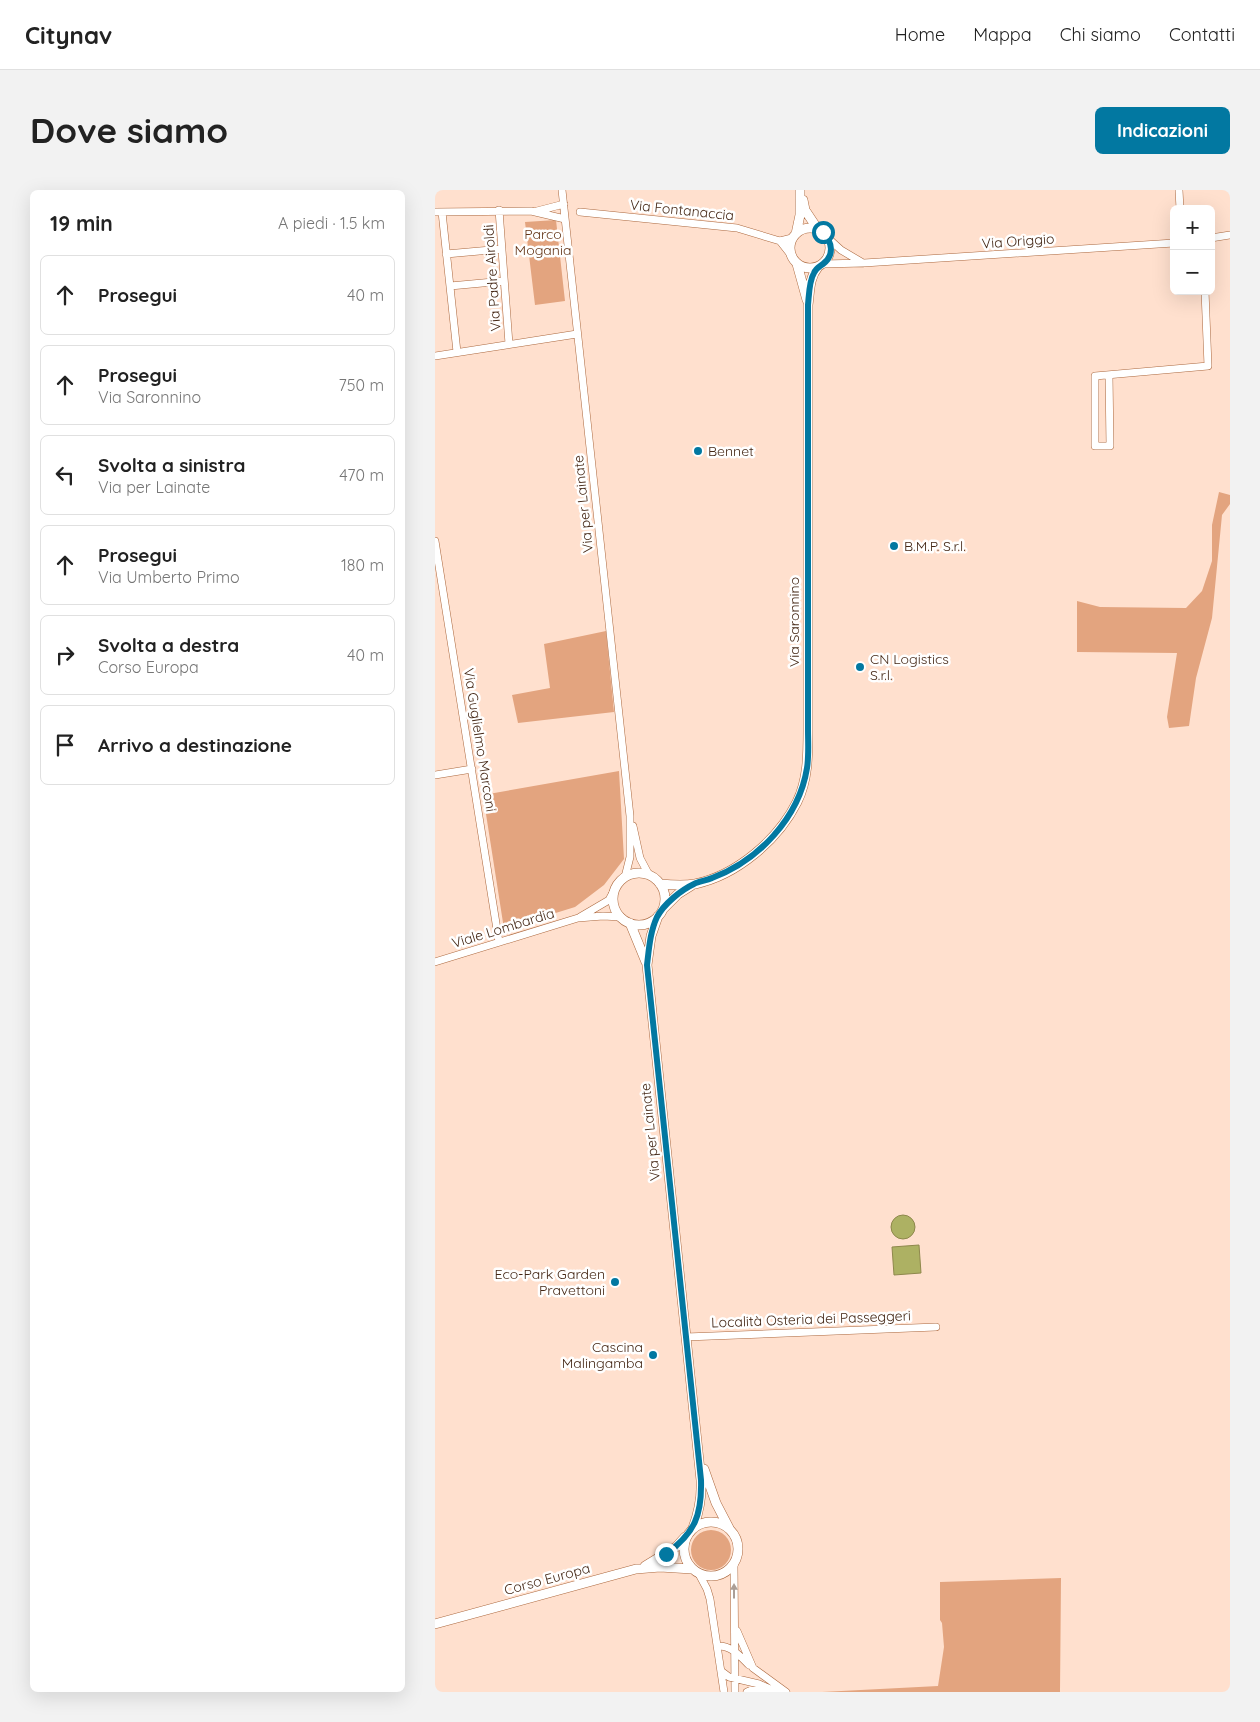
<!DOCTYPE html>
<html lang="it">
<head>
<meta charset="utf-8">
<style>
  body { margin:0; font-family:Quicksand,sans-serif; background:#f2f2f2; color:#222 }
  .controls { position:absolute; right:15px; top:15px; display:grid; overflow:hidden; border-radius:8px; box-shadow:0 5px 20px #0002 }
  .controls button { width:45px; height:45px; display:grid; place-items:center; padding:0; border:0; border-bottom:1px solid #e0e0e0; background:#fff; color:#222; font:25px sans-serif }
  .stop { position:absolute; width:15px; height:15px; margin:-11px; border:4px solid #0278a1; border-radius:50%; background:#fff }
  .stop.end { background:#0278a1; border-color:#fff; box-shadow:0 1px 5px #0008 }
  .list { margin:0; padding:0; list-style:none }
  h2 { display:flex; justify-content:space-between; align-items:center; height:65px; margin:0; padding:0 20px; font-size:21px }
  h2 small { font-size:16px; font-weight:400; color:#767676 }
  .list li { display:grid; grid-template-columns:32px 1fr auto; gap:15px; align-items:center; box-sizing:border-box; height:80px; margin:0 10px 10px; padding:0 10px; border:1px solid #e0e0e0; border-radius:8px }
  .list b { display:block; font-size:19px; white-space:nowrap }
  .list p { margin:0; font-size:16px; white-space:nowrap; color:#767676 }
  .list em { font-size:16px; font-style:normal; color:#767676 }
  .icon { flex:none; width:28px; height:28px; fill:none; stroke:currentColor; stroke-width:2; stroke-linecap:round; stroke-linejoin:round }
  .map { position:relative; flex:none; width:795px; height:1502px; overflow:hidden; border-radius:8px }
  header { display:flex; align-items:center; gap:30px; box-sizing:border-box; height:70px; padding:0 25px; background:#fff; border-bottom:1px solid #e0e0e0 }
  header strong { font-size:24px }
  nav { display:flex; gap:28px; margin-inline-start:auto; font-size:18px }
  .intro { display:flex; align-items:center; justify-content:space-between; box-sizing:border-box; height:120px; padding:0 30px }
  h1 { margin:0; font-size:35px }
  .button { padding:12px 22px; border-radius:8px; background:#0278a1; color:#fff; font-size:18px; font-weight:700 }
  main { display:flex; gap:30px; padding:0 30px }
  aside { flex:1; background:#fff; border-radius:8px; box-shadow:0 5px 20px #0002 }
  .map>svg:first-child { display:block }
  .green { fill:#e3a47f }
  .water { fill:#adb163; stroke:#8e884c }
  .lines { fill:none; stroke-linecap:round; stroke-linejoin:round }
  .minor-casing { stroke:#ac683e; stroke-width:8 }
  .major-casing { stroke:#ac683e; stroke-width:10 }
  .minor { stroke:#fff; stroke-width:7 }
  .major { stroke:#fff; stroke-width:9 }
  .oneway { fill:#ab9e96 }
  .route { stroke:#0278a1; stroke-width:6 }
  .poi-dot { fill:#0278a1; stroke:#fff; stroke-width:2 }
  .labels { text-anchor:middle; stroke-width:5; stroke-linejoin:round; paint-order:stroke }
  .street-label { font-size:14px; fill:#442715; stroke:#fff }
  .park-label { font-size:14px; fill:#643517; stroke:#fff }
  .poi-label { font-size:14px; fill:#442715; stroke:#fff; text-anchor:start }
</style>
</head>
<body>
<header>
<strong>Citynav</strong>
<nav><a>Home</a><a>Mappa</a><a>Chi siamo</a><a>Contatti</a></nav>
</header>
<div class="intro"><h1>Dove siamo</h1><a class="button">Indicazioni</a></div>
<main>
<aside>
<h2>19 min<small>A piedi · 1.5 km</small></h2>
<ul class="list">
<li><svg class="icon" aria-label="ahead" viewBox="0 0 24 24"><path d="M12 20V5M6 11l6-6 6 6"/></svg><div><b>Prosegui</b></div><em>40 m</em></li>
<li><svg class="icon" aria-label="ahead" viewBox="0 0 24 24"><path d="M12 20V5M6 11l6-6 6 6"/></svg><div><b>Prosegui</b><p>Via Saronnino</p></div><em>750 m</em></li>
<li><svg class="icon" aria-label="left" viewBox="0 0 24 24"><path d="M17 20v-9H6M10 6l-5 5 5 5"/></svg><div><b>Svolta a sinistra</b><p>Via per Lainate</p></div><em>470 m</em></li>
<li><svg class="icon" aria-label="ahead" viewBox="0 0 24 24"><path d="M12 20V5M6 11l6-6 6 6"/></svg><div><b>Prosegui</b><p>Via Umberto Primo</p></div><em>180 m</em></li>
<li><svg class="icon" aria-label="right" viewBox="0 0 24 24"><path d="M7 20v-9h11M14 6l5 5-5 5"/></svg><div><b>Svolta a destra</b><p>Corso Europa</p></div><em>40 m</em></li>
<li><svg class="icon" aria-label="arrive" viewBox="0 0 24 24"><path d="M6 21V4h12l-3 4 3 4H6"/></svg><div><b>Arrivo a destinazione</b></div></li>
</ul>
</aside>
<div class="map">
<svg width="795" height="1502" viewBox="0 0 795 1502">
  <rect width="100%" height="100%" fill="#ffe0ce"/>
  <path class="green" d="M121 30 130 111 100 115 90 32Z
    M784 302 795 305V314L787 325 777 428 761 488 754 536 734 538 732 527 742 463 642 462V411L665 417 751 418 767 401 777 371V335Z
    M171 441 179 522 83 533 77 505 115 498 109 454Z
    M184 581 189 669 169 695 140 717 69 739 48 605Z
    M256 1360a20 20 0 1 1 40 0a20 20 0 1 1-40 0Z
    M626 1388 625 1502H387L503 1496 509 1457 507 1433 505 1430V1392Z"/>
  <path class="water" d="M456 1037a12 12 0 1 1 24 0a12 12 0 1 1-24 0Z
    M484 1055 486 1083 459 1085 457 1057Z"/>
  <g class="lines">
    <defs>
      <path id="minor" d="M127 0 195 626V667L190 687
        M744 0 745 19
        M64 20 74 154
        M102 21 129 14
        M0 22 96 21 130 29
        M7 22 22 162
        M145 22 302 38 345 51 357 48
        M776 48 795 45
        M394 49 406 60 428 73
        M345 51 356 65
        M11 64 67 59
        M388 74 429 73 739 53
        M15 96 69 91
        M0 166 142 144
        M674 185 675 256H660V186L773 176 770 101
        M0 351 64 752
        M0 585 37 579
        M198 636 205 668 214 685
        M145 727 174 710 181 697
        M0 772 143 728 168 726 186 727
        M251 1147 501 1137
        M299 1374 300 1502
        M264 1384 272 1399 275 1409 289 1502
        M302 1441 318 1478 351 1502
        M282 1456C296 1455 305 1466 314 1475
        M286 1481 294 1487 324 1494 342 1502
        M312 1502 319 1499H334"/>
      <path id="major" d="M368 10 370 20 382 38
        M355 58a20 20 0 1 1 40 0a20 20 0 1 1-40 0Z
        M361 44 365 25V0
        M362 74 372 110
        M178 709a26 26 0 1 1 52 0a26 26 0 1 1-52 0Z
        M225 694C236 695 248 696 260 694 302 685 343 650 362 612 373 590 373 565 373 540V115C375 101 374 88 383 77
        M228 719 243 704 259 694
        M223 726 216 746 212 775 266 1290C267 1308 264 1322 258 1338
        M195 733 211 772
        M269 1279 281 1313 294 1338
        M249 1359a27 27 0 1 1 54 0a27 27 0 1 1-54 0Z
        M210 1376 241 1357 250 1347
        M0 1434 201 1379 225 1377 257 1379"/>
    </defs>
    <use href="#minor" class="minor-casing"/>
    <use href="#major" class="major-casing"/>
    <use href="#minor" class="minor"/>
    <use href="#major" class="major"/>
  </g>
  <defs><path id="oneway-solid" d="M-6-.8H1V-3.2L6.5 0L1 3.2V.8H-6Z" transform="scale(1.25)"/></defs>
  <use class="oneway" href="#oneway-solid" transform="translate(299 1401) rotate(-90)"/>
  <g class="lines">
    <path class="route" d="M231 1364C260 1343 267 1325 266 1290L212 775C214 759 215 742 222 727 229 714 246 700 259 694 264 691 271 691 277 688 323 671 364 628 372 578 374 566 373 553 373 540V115C374 105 374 91 379 83 381 78 384 77 388 74 400 65 397 52 388 42"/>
  </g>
  <g class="poi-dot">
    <circle cx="263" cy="261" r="5"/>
    <circle cx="459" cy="356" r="5"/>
    <circle cx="425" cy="477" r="5"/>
    <circle cx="180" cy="1092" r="5"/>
    <circle cx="218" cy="1165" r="5"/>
  </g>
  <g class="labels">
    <g class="street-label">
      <text transform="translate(247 20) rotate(6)" y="5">Via Fontanaccia</text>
      <text transform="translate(583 51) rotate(-4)" y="5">Via Origgio</text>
      <text transform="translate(57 88) rotate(-94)" y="5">Via Padre Airoldi</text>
      <text transform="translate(148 314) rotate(-96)" y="5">Via per Lainate</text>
      <text transform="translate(359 432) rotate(-90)" y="5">Via Saronnino</text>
      <text transform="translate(45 550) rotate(81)" y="5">Via Guglielmo Marconi</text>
      <text transform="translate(68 738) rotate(-17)" y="5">Viale Lombardia</text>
      <text transform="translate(215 942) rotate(-96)" y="5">Via per Lainate</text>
      <text transform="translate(376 1129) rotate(-2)" y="5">Località Osteria dei Passeggeri</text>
      <text transform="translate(112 1389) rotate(-15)" y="5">Corso Europa</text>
    </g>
    <g class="park-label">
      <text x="108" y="49">Parco<tspan x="108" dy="16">Mogania</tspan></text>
    </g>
    <g class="poi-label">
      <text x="273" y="266">Bennet</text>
      <text x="469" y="361">B.M.P. S.r.l.</text>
      <text x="435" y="474">CN Logistics<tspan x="435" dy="16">S.r.l.</tspan></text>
      <text x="170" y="1089" text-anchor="end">Eco-Park Garden<tspan x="170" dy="16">Pravettoni</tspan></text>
      <text x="208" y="1162" text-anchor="end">Cascina<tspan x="208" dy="16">Malingamba</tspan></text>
    </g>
  </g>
</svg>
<div class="controls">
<button>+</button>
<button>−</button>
</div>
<div class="stop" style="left:388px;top:42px"></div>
<div class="stop end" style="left:231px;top:1364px"></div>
</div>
</main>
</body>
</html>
